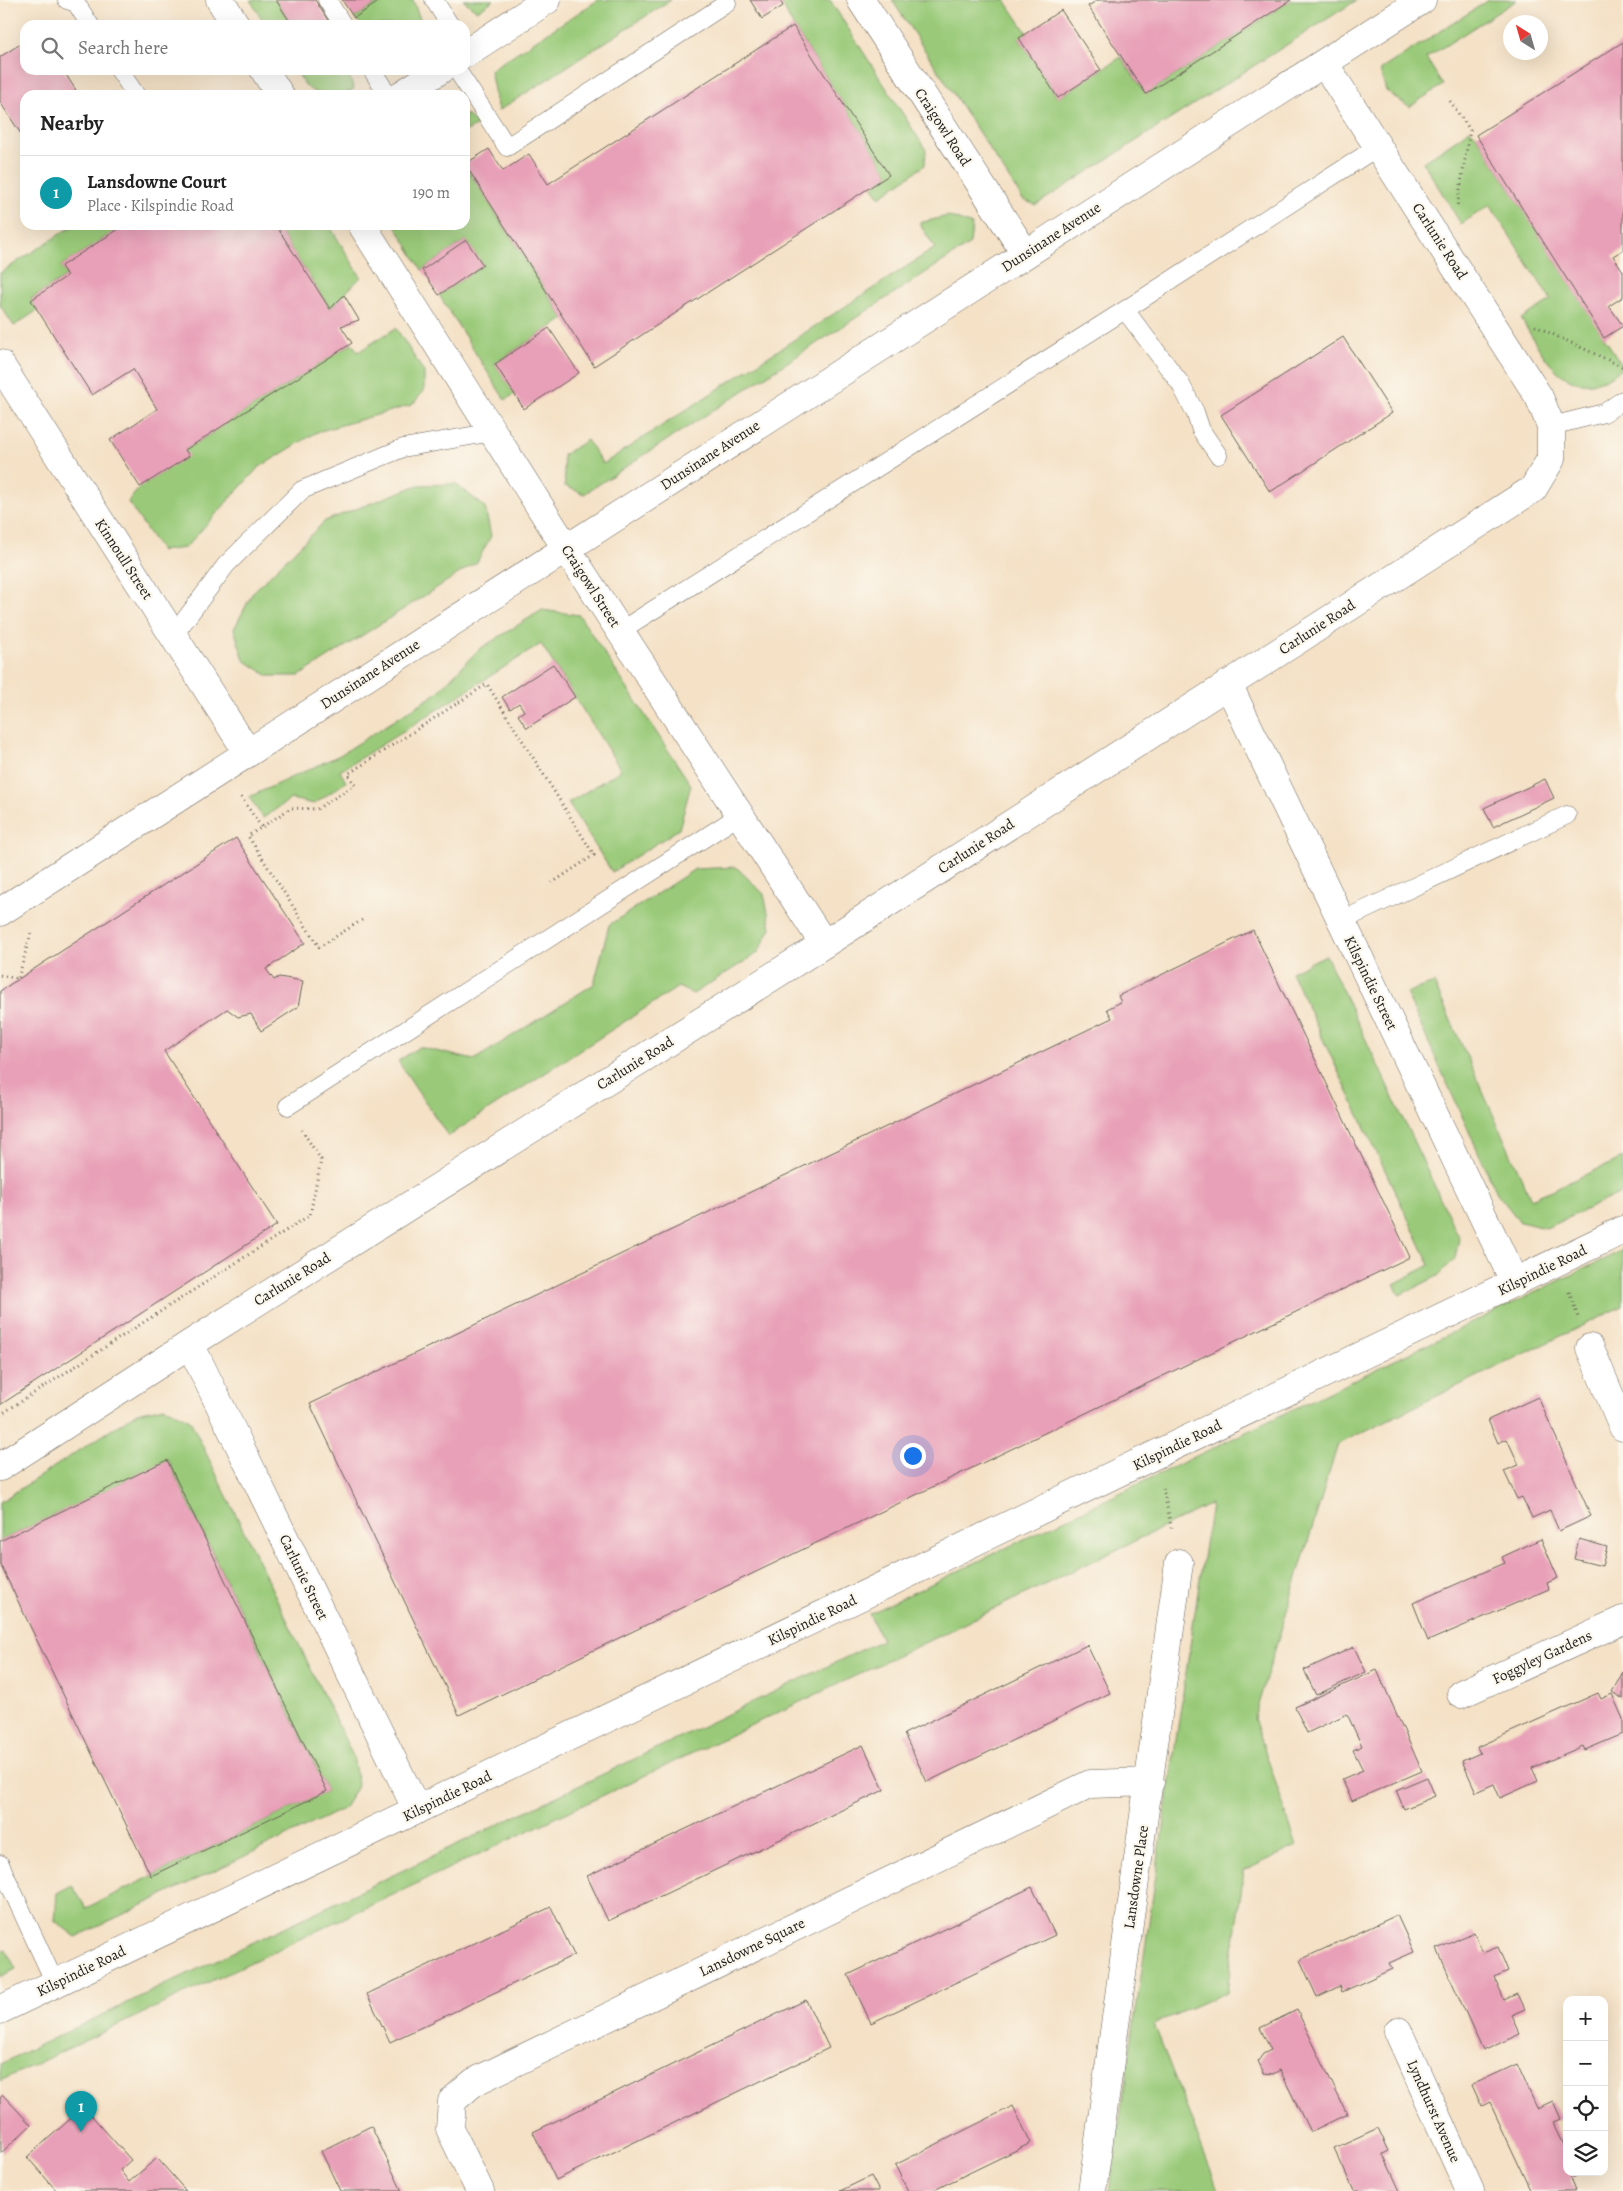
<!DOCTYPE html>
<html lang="en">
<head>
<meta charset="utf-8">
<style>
  body { margin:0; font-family:Alegreya,serif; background:#f6f6f6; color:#222 }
  .controls { position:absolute; right:15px; bottom:15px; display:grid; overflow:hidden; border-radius:10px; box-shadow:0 5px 20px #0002 }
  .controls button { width:45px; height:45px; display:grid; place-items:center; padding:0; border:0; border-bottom:1px solid #e0e0e0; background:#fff; color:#222; font:25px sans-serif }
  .compass { position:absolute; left:1503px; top:15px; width:45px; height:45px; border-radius:50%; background:#fff; box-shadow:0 5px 20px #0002; rotate:323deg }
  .you { position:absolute; left:912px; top:1455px; width:18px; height:18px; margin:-12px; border:4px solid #fff; border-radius:50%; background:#1a73e8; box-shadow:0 0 0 8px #1a73e833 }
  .badge { display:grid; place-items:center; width:32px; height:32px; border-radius:50%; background:#1f6fb2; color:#fff; font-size:16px; font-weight:700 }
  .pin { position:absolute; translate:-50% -41px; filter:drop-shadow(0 1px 2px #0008) }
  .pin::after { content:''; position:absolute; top:26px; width:18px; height:15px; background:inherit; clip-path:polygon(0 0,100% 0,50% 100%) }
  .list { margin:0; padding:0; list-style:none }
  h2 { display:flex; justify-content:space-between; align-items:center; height:65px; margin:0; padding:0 20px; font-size:21px }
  h2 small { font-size:16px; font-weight:400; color:#767676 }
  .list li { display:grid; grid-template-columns:32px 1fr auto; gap:15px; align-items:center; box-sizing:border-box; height:75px; padding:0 20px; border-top:1px solid #e0e0e0 }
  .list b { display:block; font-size:19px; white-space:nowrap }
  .list p { margin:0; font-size:16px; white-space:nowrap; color:#767676 }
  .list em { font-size:16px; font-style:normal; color:#767676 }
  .icon { flex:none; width:28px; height:28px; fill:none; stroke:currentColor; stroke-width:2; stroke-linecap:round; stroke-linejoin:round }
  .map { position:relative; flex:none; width:1623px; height:2191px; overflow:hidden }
  .search { position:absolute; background:#fff; box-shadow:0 5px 20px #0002; left:20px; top:20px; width:450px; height:55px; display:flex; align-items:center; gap:12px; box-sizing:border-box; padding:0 18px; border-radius:15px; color:#767676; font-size:19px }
  .panel { position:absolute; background:#fff; box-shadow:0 5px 20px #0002; left:20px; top:90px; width:450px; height:140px; border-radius:15px }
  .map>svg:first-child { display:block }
  .green { fill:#9aca79; stroke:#5b734a }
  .building { fill:#e8a0b8 }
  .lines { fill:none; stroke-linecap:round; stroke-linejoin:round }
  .lane-casing { stroke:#686158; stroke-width:19 }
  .street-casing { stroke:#686158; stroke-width:29 }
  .path { stroke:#686158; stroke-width:3; stroke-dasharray:1 4; stroke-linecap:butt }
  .lane { stroke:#fff; stroke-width:18 }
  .street { stroke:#fff; stroke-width:28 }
  .labels { text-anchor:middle; stroke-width:4.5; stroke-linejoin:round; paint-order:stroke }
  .street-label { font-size:15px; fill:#1c1c1c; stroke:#fbf7ec }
</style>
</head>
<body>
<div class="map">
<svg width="1623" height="2191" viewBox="0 0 1623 2191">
  <rect width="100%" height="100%" fill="#fbf7ec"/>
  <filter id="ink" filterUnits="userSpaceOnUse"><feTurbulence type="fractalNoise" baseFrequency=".02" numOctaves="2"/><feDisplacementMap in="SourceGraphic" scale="10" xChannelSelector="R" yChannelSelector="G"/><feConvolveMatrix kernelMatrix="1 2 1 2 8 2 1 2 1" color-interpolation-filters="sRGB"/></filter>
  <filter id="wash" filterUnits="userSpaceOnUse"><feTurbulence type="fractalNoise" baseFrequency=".0096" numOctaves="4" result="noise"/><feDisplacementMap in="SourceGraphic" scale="20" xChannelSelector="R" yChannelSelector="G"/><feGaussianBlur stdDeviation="1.12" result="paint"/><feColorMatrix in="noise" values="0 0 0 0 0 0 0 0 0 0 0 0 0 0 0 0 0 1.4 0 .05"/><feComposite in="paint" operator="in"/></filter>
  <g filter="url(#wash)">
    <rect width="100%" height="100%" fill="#f4e1c6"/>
    <path class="green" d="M250 0H276L292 25H266Z
      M382 0H413L422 25H362L354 18Z
      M463 0H494L477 11Z
      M598 0H671L498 111 490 70Z
      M780 0H830L926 150 925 165 880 197 872 186 889 175 793 26Z
      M892 0H1005L1027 33 1019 38 1058 98 1121 57 1146 94 1291 0H1357L1036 205 1023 200Z
      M1489 0H1517L1426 58 1443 85 1409 107 1386 91 1380 70Z
      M296 70H347L354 89C342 97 318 98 307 87 303 83 299 75 296 70Z
      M465 114 479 124 465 132Z
      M1470 130 1476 135 1623 367C1602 387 1576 390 1554 368 1543 358 1530 333 1521 319L1551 300 1490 205 1461 224 1423 162Z
      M465 166 564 319 495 363 515 394 505 400 439 295 483 265 466 240 422 270 395 225H465Z
      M948 216 972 225 970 244 584 494 565 486 563 455 587 440 603 464 935 248 919 223Z
      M74 225H125L61 266 67 276 31 299 38 310 14 326 0 305V273Z
      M284 225H329L361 277 330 309 277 227Z
      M396 328 424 372V391L412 405 317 432 258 468 185 548 161 551 128 502 140 487 188 456 185 450 352 343 358 352Z
      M456 484 485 507 491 536 477 562 299 676H268L244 660 234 629 253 592 325 521 418 485Z
      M542 610 579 615 691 785 679 829 612 872 568 803 621 770 541 644 340 771 346 782 314 804 291 799 263 818 249 797 340 755 437 693 478 650Z
      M736 867 764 894 771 928 758 953 693 994 678 987 448 1136 398 1061 419 1047 474 1060 594 984 609 925 695 869Z
      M1326 955 1459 1238 1455 1259 1438 1276 1400 1295 1394 1284 1430 1265 1291 972Z
      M1434 983 1531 1199 1623 1158V1192L1546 1228 1520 1222 1497 1193 1406 993Z
      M1623 1250V1306L1338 1444 1254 1718 1297 1846 1244 1871 1227 1992 1154 2024 1219 2191H1109L1211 1504 891 1659 0 2081V2064L882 1640 869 1614Z
      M164 1407 190 1420 353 1756 358 1785 343 1809 76 1937 55 1921 57 1893 72 1885 86 1908 327 1791 168 1460 0 1541V1502L137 1413Z
      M6 1950 16 1969 0 1977V1952Z"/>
    <g id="blocks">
      <path class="building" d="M276 0H315L331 25H292Z
        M342 0H379L380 1 354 18Z
        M750 0H780L783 6 762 19Z
        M1098 0H1291L1146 94 1088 6Z
        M1061 10 1101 70 1058 98 1019 38Z
        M793 26 889 175 594 366 465 164 489 149 503 171 529 154 548 184Z
        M25 41V70H63L79 95H25V140L0 102V57Z
        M1623 42V250L1613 256 1623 271V297L1609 306 1623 326 1604 338 1476 135Z
        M125 225H281L277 227 330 309 344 295 359 320 341 326 352 343 185 450 189 456 140 487 110 440 157 409 133 369 92 395 31 300 67 276 61 266Z
        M466 240 483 265 439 295 422 270Z
        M549 328 579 373 524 409 495 364Z
        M1343 337 1392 413 1270 492 1221 415Z
        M553 664 575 697 527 728 518 715 524 711 519 703 510 709 502 697Z
        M1545 779 1554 798 1493 827 1484 808Z
        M236 838 305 943 266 969 274 980 279 977 303 981 298 1007 261 1031 251 1014 238 1017 227 1009 164 1051 277 1225 0 1405V991Z
        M1253 930 1410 1257 459 1715 310 1404 1112 1018 1107 1009 1121 1002 1118 996Z
        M1538 1397 1591 1516 1559 1531 1550 1510 1532 1518 1522 1497 1517 1499 1504 1471 1519 1465 1507 1439 1498 1443 1488 1420Z
        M167 1460 327 1791 151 1876 0 1564V1541Z
        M1541 1539 1558 1578 1547 1583 1549 1589 1428 1641 1413 1603 1505 1563 1502 1557Z
        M1579 1539 1607 1547 1602 1566 1574 1559Z
        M1087 1645 1110 1693 927 1782 904 1734Z
        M1354 1647 1366 1672 1316 1695 1304 1670Z
        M1377 1670 1422 1771 1352 1801 1342 1779 1363 1770 1353 1750 1362 1746 1347 1714 1307 1733 1295 1707Z
        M1623 1672V1699L1612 1692Z
        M1598 1693 1601 1699 1612 1694 1623 1719V1734L1585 1750 1583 1746 1532 1768 1538 1781 1500 1798 1494 1784 1476 1792 1462 1761 1480 1753 1477 1747Z
        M863 1745 884 1790 608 1921 587 1876Z
        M1427 1777 1435 1796 1404 1809 1396 1790Z
        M1032 1887 1055 1935 871 2023 848 1975Z
        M551 1907 574 1955 390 2042 367 1994Z
        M1397 1915 1414 1952 1389 1963 1392 1969 1342 1992 1340 1986 1317 1997 1300 1960Z
        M1474 1932 1483 1953 1498 1947 1508 1971 1494 1977 1504 2000 1518 1994 1525 2009 1511 2015 1520 2034 1483 2051 1437 1949Z
        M806 2000 829 2048 556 2180 533 2132Z
        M1297 2010 1347 2114 1310 2132 1280 2070 1273 2074 1264 2073 1258 2061 1263 2054 1271 2050 1260 2028Z
        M1517 2064 1537 2108 1553 2101 1561 2119 1553 2122 1567 2151V2172H1577L1578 2175 1570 2179 1575 2191H1531L1490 2103 1482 2107 1472 2085Z
        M3 2095 31 2125 1 2153 0 2098Z
        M1013 2106 1031 2143 932 2191H908L895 2165Z
        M84 2107 131 2160 120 2170 129 2182 157 2158 186 2191H57L27 2157Z
        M371 2126 402 2191H340L321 2151Z
        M1378 2128 1389 2151 1383 2154 1400 2191H1354L1334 2148Z
        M871 2176 879 2191H840Z"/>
    </g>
  </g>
  <g filter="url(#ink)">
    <use href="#blocks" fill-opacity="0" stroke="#686158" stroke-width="1"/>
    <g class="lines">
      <defs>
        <path id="lane" d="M67 0 76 3 90 25
          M327 0 343 25
          M434 0 450 25
          M119 70 136 95
          M372 70 388 95
          M457 70 507 147 727 3 725 0
          M1125 310 1180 383 1195 412 1201 430 1218 455
          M1551 426 1604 413 1623 400
          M620 631 1125 310 1379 146
          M173 636 226 565 302 490 403 448 493 432
          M1341 921 1567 815
          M288 1106 740 815
          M0 1864 55 1983"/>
        <path id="street" d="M220 0 236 25
          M861 0 1025 253
          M465 54 547 0
          M264 70 280 95
          M401 95 440 70
          M362 225 566 548 824 944
          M0 364 248 753
          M1228 684 1515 1283
          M0 912 1422 0
          M190 1344 417 1810
          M1590 1348 1623 1427
          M0 1467 190 1344 824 944 1533 489 1551 459V426L1539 397 1324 63
          M1461 1694 1623 1620
          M0 2010 1623 1230
          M1398 2031 1470 2191
          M480 2191 450 2129 452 2101 474 2082 1090 1784 1150 1782
          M1092 2191 1179 1563"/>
      </defs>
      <use href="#lane" class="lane-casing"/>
      <use href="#street" class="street-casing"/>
      <path class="path" d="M1450 101 1470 130 1457 207
        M1535 326 1623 367
        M241 797 262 828
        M362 920 319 947 248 836 291 808 317 809 355 785 348 774 487 684 594 855 552 883
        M0 975 18 979 31 933
        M1569 1292 1578 1317
        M0 1415 310 1215 321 1160 302 1130
        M1163 1488 1172 1531"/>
      <use href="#lane" class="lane"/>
      <use href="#street" class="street"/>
    </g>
  </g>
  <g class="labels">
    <g class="street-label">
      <text transform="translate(943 127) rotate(57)" y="5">Craigowl Road</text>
      <text transform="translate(1051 237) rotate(-33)" y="5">Dunsinane Avenue</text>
      <text transform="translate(1440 241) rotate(57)" y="5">Carlunie Road</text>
      <text transform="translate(710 455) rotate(-33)" y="5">Dunsinane Avenue</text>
      <text transform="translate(124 559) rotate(57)" y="5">Kinnoull Street</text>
      <text transform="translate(591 586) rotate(57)" y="5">Craigowl Street</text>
      <text transform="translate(1317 627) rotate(-33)" y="5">Carlunie Road</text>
      <text transform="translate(370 674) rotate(-33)" y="5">Dunsinane Avenue</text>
      <text transform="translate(976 846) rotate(-33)" y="5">Carlunie Road</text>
      <text transform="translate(1371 983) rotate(64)" y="5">Kilspindie Street</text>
      <text transform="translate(635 1063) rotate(-32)" y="5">Carlunie Road</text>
      <text transform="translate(1542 1270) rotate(-26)" y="5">Kilspindie Road</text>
      <text transform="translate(292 1279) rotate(-32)" y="5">Carlunie Road</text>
      <text transform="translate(1177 1445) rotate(-26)" y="5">Kilspindie Road</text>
      <text transform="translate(304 1577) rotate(64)" y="5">Carlunie Street</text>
      <text transform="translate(812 1620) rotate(-26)" y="5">Kilspindie Road</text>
      <text transform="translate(1542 1657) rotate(-25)" y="5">Foggyley Gardens</text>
      <text transform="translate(447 1796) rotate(-26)" y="5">Kilspindie Road</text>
      <text transform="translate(1136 1877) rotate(-82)" y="5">Lansdowne Place</text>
      <text transform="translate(752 1947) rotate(-26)" y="5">Lansdowne Square</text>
      <text transform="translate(81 1971) rotate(-26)" y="5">Kilspindie Road</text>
      <text transform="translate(1434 2111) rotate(66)" y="5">Lyndhurst Avenue</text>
    </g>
  </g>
</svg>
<div class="controls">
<button>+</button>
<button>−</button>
<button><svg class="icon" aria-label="locate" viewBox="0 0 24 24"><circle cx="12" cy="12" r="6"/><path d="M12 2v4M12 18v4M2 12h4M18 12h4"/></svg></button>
<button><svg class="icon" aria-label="layers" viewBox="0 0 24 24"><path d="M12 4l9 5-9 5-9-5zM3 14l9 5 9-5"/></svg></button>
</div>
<svg class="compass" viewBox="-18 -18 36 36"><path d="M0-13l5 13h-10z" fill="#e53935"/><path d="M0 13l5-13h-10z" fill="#767676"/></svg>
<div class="you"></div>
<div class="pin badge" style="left:81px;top:2132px;background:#0f9aa8">1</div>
<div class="search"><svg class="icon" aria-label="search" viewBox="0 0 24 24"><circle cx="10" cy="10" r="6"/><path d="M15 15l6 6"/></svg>Search here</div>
<section class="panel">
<h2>Nearby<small></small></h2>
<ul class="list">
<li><span class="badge" style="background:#0f9aa8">1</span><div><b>Lansdowne Court</b><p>Place · Kilspindie Road</p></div><em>190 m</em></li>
</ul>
</section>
</div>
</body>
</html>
